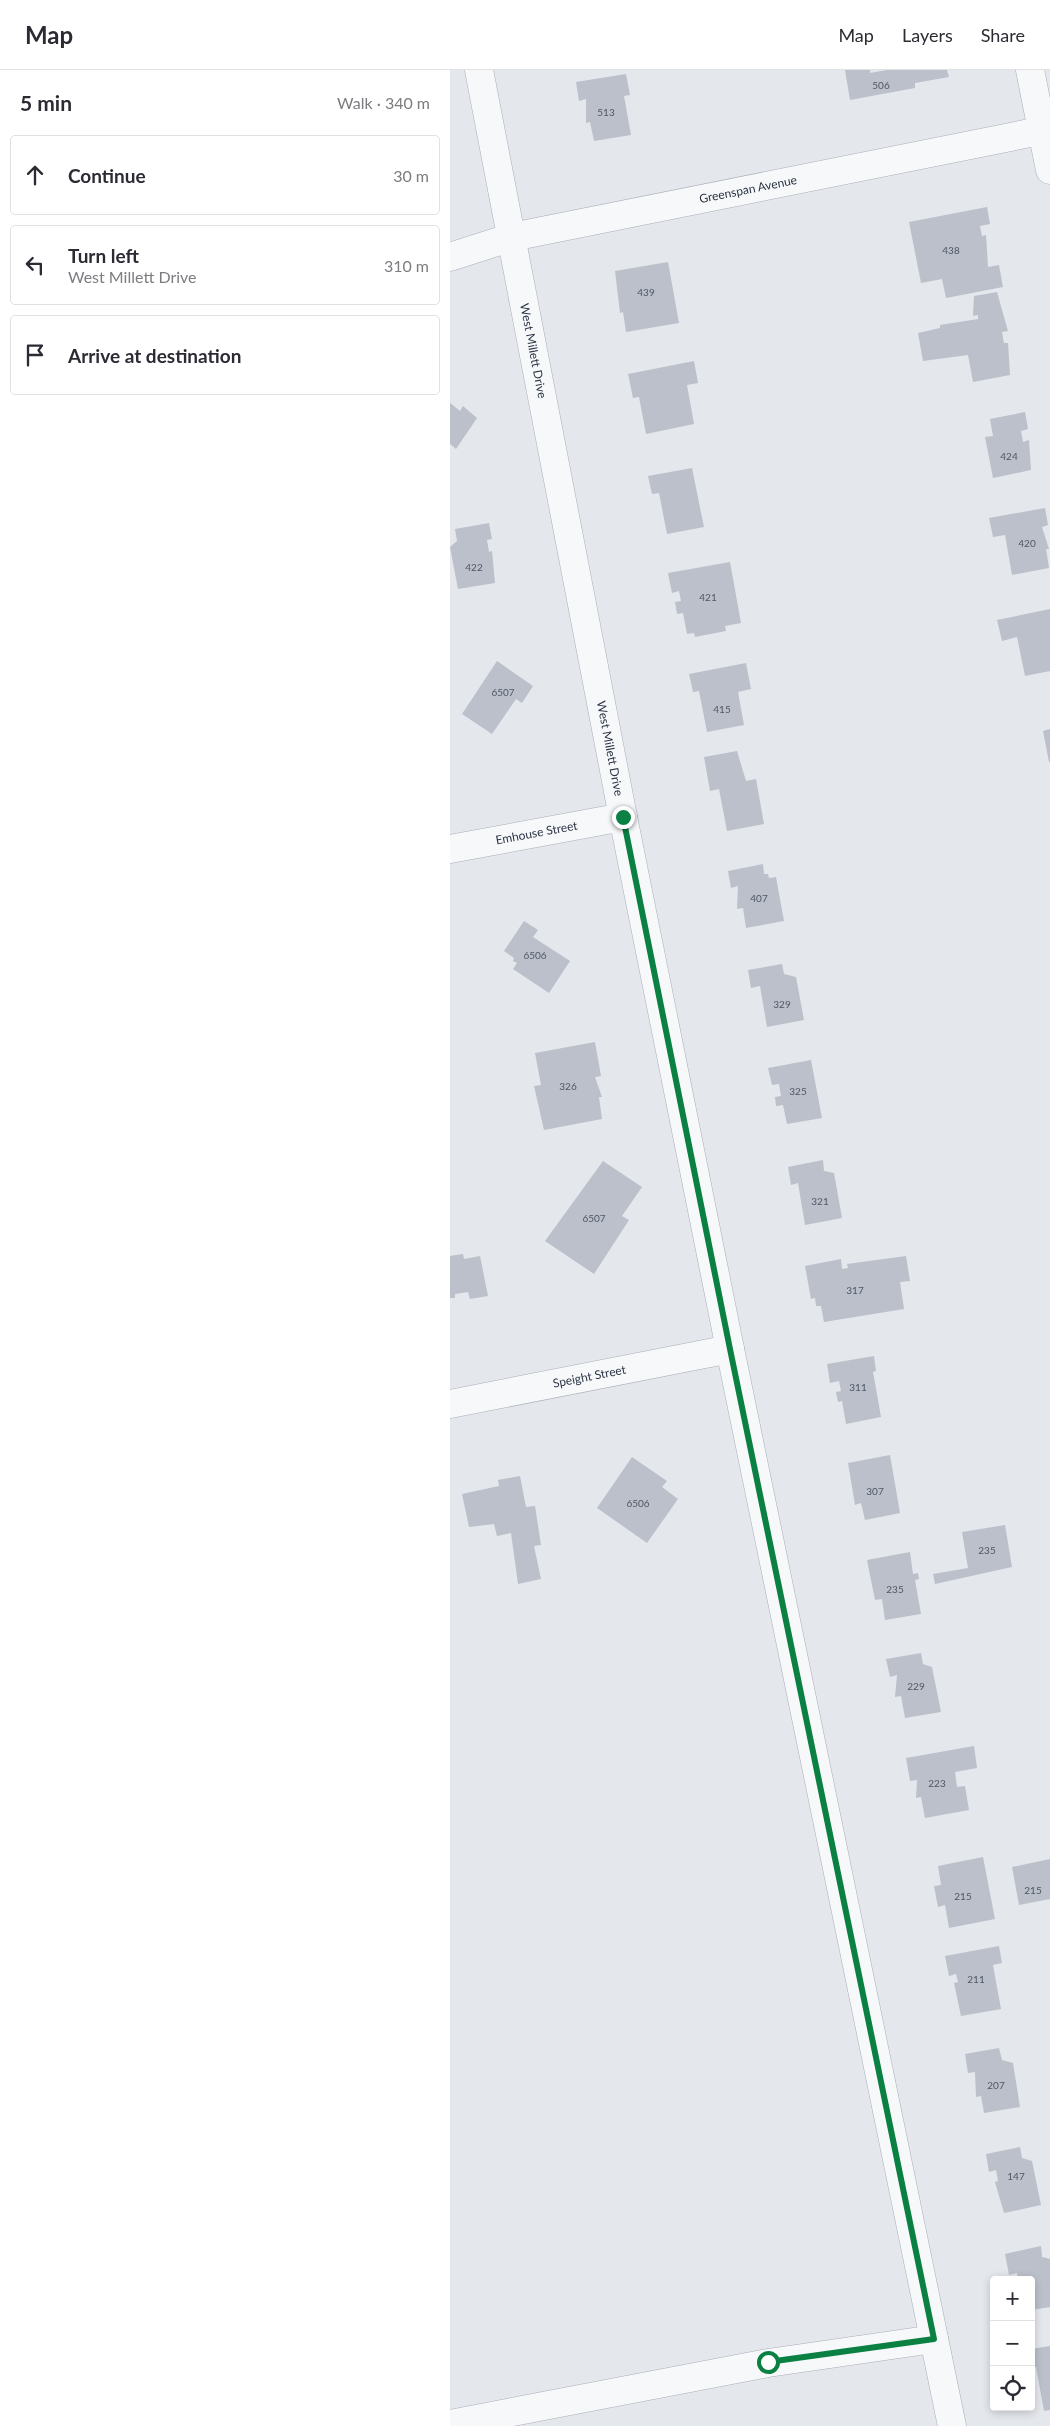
<!DOCTYPE html>
<html lang="en">
<head>
<meta charset="utf-8">
<style>
  body { margin:0; font-family:Lato,sans-serif; background:#f2f2f3; color:#2b2b33 }
  .controls { position:absolute; right:15px; bottom:15px; display:grid; overflow:hidden; border-radius:5px; box-shadow:0 2px 8px #0003 }
  .controls button { width:45px; height:45px; display:grid; place-items:center; padding:0; border:0; border-bottom:1px solid #e1e1e2; background:#fff; color:#2b2b33; font:25px sans-serif }
  .stop { position:absolute; width:15px; height:15px; margin:-11px; border:4px solid #0b8043; border-radius:50%; background:#fff }
  .stop.end { background:#0b8043; border-color:#fff; box-shadow:0 1px 5px #0008 }
  .list { margin:0; padding:0; list-style:none }
  h2 { display:flex; justify-content:space-between; align-items:center; height:65px; margin:0; padding:0 20px; font-size:21px }
  h2 small { font-size:16px; font-weight:400; color:#7c7c81 }
  .list li { display:grid; grid-template-columns:32px 1fr auto; gap:15px; align-items:center; box-sizing:border-box; height:80px; margin:0 10px 10px; padding:0 10px; border:1px solid #e1e1e2; border-radius:5px }
  .list b { display:block; font-size:19px; white-space:nowrap }
  .list p { margin:0; font-size:16px; white-space:nowrap; color:#7c7c81 }
  .list em { font-size:16px; font-style:normal; color:#7c7c81 }
  .icon { flex:none; width:28px; height:28px; fill:none; stroke:currentColor; stroke-width:2; stroke-linecap:round; stroke-linejoin:round }
  .map { position:relative; flex:none; width:600px; height:2356px; overflow:hidden }
  header { display:flex; align-items:center; gap:30px; box-sizing:border-box; height:70px; padding:0 25px; background:#fff; border-bottom:1px solid #e1e1e2 }
  header strong { font-size:24px }
  nav { display:flex; gap:28px; margin-inline-start:auto; font-size:18px }
  main { display:flex }
  aside { flex:1; background:#fff }
  .map>svg:first-child { display:block }
  .building { fill:#bbc0ca }
  .lines { fill:none; stroke-linecap:round; stroke-linejoin:round }
  .minor-casing { stroke:#a9aeb7; stroke-width:29 }
  .minor { stroke:#f7f8fa; stroke-width:28 }
  .route { stroke:#0b8043; stroke-width:6 }
  .labels { text-anchor:middle; stroke-width:5; stroke-linejoin:round; paint-order:stroke }
  .number-label { font-size:10px; fill:#4f5766 }
  .street-label { font-size:12px; fill:#2b3445; stroke:#f4f6f9 }
</style>
</head>
<body>
<header>
<strong>Map</strong>
<nav><a>Map</a><a>Layers</a><a>Share</a></nav>
</header>
<main>
<aside>
<h2>5 min<small>Walk · 340 m</small></h2>
<ul class="list">
<li><svg class="icon" aria-label="ahead" viewBox="0 0 24 24"><path d="M12 20V5M6 11l6-6 6 6"/></svg><div><b>Continue</b></div><em>30 m</em></li>
<li><svg class="icon" aria-label="left" viewBox="0 0 24 24"><path d="M17 20v-9H6M10 6l-5 5 5 5"/></svg><div><b>Turn left</b><p>West Millett Drive</p></div><em>310 m</em></li>
<li><svg class="icon" aria-label="arrive" viewBox="0 0 24 24"><path d="M6 21V4h12l-3 4 3 4H6"/></svg><div><b>Arrive at destination</b></div></li>
</ul>
</aside>
<div class="map">
<svg width="600" height="2356" viewBox="0 0 600 2356">
  <rect width="100%" height="100%" fill="#e4e7ec"/>
  <path class="building" d="M395 0H420V3L437 0H497L499 7 465 13V18L400 30Z
    M176 4 180 25 174 26 181 65 144 71 140 52 136 53V29L129 31 126 12Z
    M537 137 540 154 530 156 532 166 536 165 538 197 549 195 553 217 496 228 492 209 471 213 459 152Z
    M218 192 229 253 176 262 173 242 170 243 165 201Z
    M547 222 558 261 552 262 554 273H558L560 305 523 312 518 285 473 291 468 263 490 258V255L528 249V245L523 246 524 226Z
    M244 291 248 313 237 315 244 354 196 364 189 327 183 328 178 304Z
    M0 333 10 341 13 336 27 348 6 379 0 374Z
    M575 342 578 359 571 361 573 372 579 370 581 400 543 408 535 367 543 366 540 349Z
    M242 398 254 457 217 464 209 423 202 424 198 406Z
    M595 438 598 455 592 457 599 479H596L599 498 562 505 555 465 543 467 539 448Z
    M39 453 42 469 37 470 39 482 42 481 45 513 8 519 0 477 7 471 5 459Z
    M280 492 291 553 275 556 276 561 245 567 244 563 237 564 233 543 227 544 225 532 231 531 229 521 222 523 218 503Z
    M600 539V601L575 606 567 567 552 571 547 550Z
    M47 591 83 616 72 633 66 629 42 664 12 644Z
    M296 593 301 619 288 622 294 655 257 662 249 621 243 622 239 604Z
    M600 659V692H599L593 661Z
    M287 681 296 711 306 709 314 754 277 761 269 719 260 721 254 687Z
    M313 794 314 804H318L319 808 326 807 334 851 296 858 293 838 287 839 288 816 281 818 278 801Z
    M74 851 88 860 83 867 120 891 99 923 63 899 67 893 63 891 64 888 54 881Z
    M332 894 334 904 346 907 354 950 317 957 310 916 301 918 298 900Z
    M145 972 151 1006 145 1007 152 1027H149L152 1049 94 1060 84 1016 91 1015 85 983Z
    M361 990 372 1048 337 1054 333 1035 326 1036 325 1027 331 1026 329 1014 322 1015 318 998Z
    M373 1090 374 1101 384 1103 392 1148 355 1155 348 1113 341 1115 338 1097Z
    M153 1091 192 1117 172 1146 179 1150 144 1204 95 1171Z
    M13 1184 14 1189 30 1186 38 1226 20 1229 18 1222 5 1224V1228H0V1186Z
    M456 1186 460 1211 450 1212 454 1239 374 1252 371 1236H366L365 1228 361 1229 355 1196 391 1189 392 1199 398 1198 397 1194Z
    M424 1286 426 1301 423 1302 431 1347 396 1354 392 1331 388 1332 386 1322 391 1321 389 1311 380 1313 377 1294Z
    M440 1385 450 1443 415 1450 411 1433 405 1435 398 1393Z
    M182 1387 217 1411 212 1417 228 1429 197 1473 147 1438Z
    M70 1406 76 1437 85 1436 91 1475 84 1476 91 1509 68 1514 61 1463 47 1466 44 1454 19 1457 12 1424 49 1416 48 1410Z
    M555 1455 562 1497 485 1514 483 1504 518 1498 512 1462Z
    M460 1482 463 1504 468 1503 469 1509 465 1510 471 1544 435 1550 432 1529 425 1530 417 1490Z
    M471 1583 473 1594 482 1597 491 1642 455 1648 451 1626 445 1627 447 1605 440 1607 436 1589Z
    M524 1676 527 1698 505 1702 507 1717 515 1716 519 1740 475 1748 471 1727 466 1728 467 1710 460 1711 456 1688Z
    M533 1787 545 1849 499 1858 495 1835 488 1837 484 1816 491 1815 488 1796Z
    M600 1789V1829L569 1835 562 1797Z
    M549 1876 552 1893 543 1895 551 1939 511 1946 504 1913 508 1912 506 1904 499 1906 495 1886Z
    M549 1978 552 1990 563 1993 570 2037 534 2043 531 2026 526 2027 525 2002 518 2003 515 1984Z
    M570 2077 572 2088 582 2091 591 2135 554 2143 545 2112 548 2111 546 2100 539 2102 536 2084Z
    M591 2176 592 2187 600 2189V2237L581 2240V2210H568L567 2203 559 2205 555 2184Z
    M600 2276V2340L594 2341 586 2297 581 2298V2279Z"/>
  <g class="lines">
    <defs>
      <g id="minor">
        <path id="s1" d="M29 0 173 747 280 1279 502 2356"/>
        <path d="M580 0 600 100"/>
        <path id="s2" d="M0 187 62 167 600 59"/>
        <path id="s3" d="M0 779 173 747"/>
        <path id="s4" d="M0 1334 280 1279"/>
        <path d="M0 2354 318 2293 484 2269"/>
      </g>
    </defs>
    <use href="#minor" class="minor-casing"/>
    <use href="#minor" class="minor"/>
  </g>
  <g class="lines">
    <path class="route" d="M173 747 280 1279 484 2269 318 2292"/>
  </g>
  <g class="labels">
    <g class="number-label">
      <text x="431" y="19">506</text>
      <text x="156" y="46">513</text>
      <text x="501" y="184">438</text>
      <text x="196" y="226">439</text>
      <text x="559" y="390">424</text>
      <text x="577" y="477">420</text>
      <text x="24" y="501">422</text>
      <text x="258" y="531">421</text>
      <text x="53" y="626">6507</text>
      <text x="272" y="643">415</text>
      <text x="309" y="832">407</text>
      <text x="85" y="889">6506</text>
      <text x="332" y="938">329</text>
      <text x="118" y="1020">326</text>
      <text x="348" y="1025">325</text>
      <text x="370" y="1135">321</text>
      <text x="144" y="1152">6507</text>
      <text x="405" y="1224">317</text>
      <text x="408" y="1321">311</text>
      <text x="425" y="1425">307</text>
      <text x="188" y="1437">6506</text>
      <text x="537" y="1484">235</text>
      <text x="445" y="1523">235</text>
      <text x="466" y="1620">229</text>
      <text x="487" y="1717">223</text>
      <text x="583" y="1824">215</text>
      <text x="513" y="1830">215</text>
      <text x="526" y="1913">211</text>
      <text x="546" y="2019">207</text>
      <text x="566" y="2110">147</text>
    </g>
    <g class="street-label">
      <text dy="4" stroke="none"><textPath href="#s2" startOffset="306">Greenspan Avenue</textPath></text>
      <text dy="4" stroke="none"><textPath href="#s1" startOffset="286">West Millett Drive</textPath></text>
      <text dy="4" stroke="none"><textPath href="#s1" startOffset="691">West Millett Drive</textPath></text>
      <text dy="4" stroke="none"><textPath href="#s3" startOffset="88">Emhouse Street</textPath></text>
      <text dy="4" stroke="none"><textPath href="#s4" startOffset="142">Speight Street</textPath></text>
    </g>
  </g>
</svg>
<div class="controls">
<button>+</button>
<button>−</button>
<button><svg class="icon" aria-label="locate" viewBox="0 0 24 24"><circle cx="12" cy="12" r="6"/><path d="M12 2v4M12 18v4M2 12h4M18 12h4"/></svg></button>
</div>
<div class="stop" style="left:318px;top:2292px"></div>
<div class="stop end" style="left:173px;top:747px"></div>
</div>
</main>
</body>
</html>
